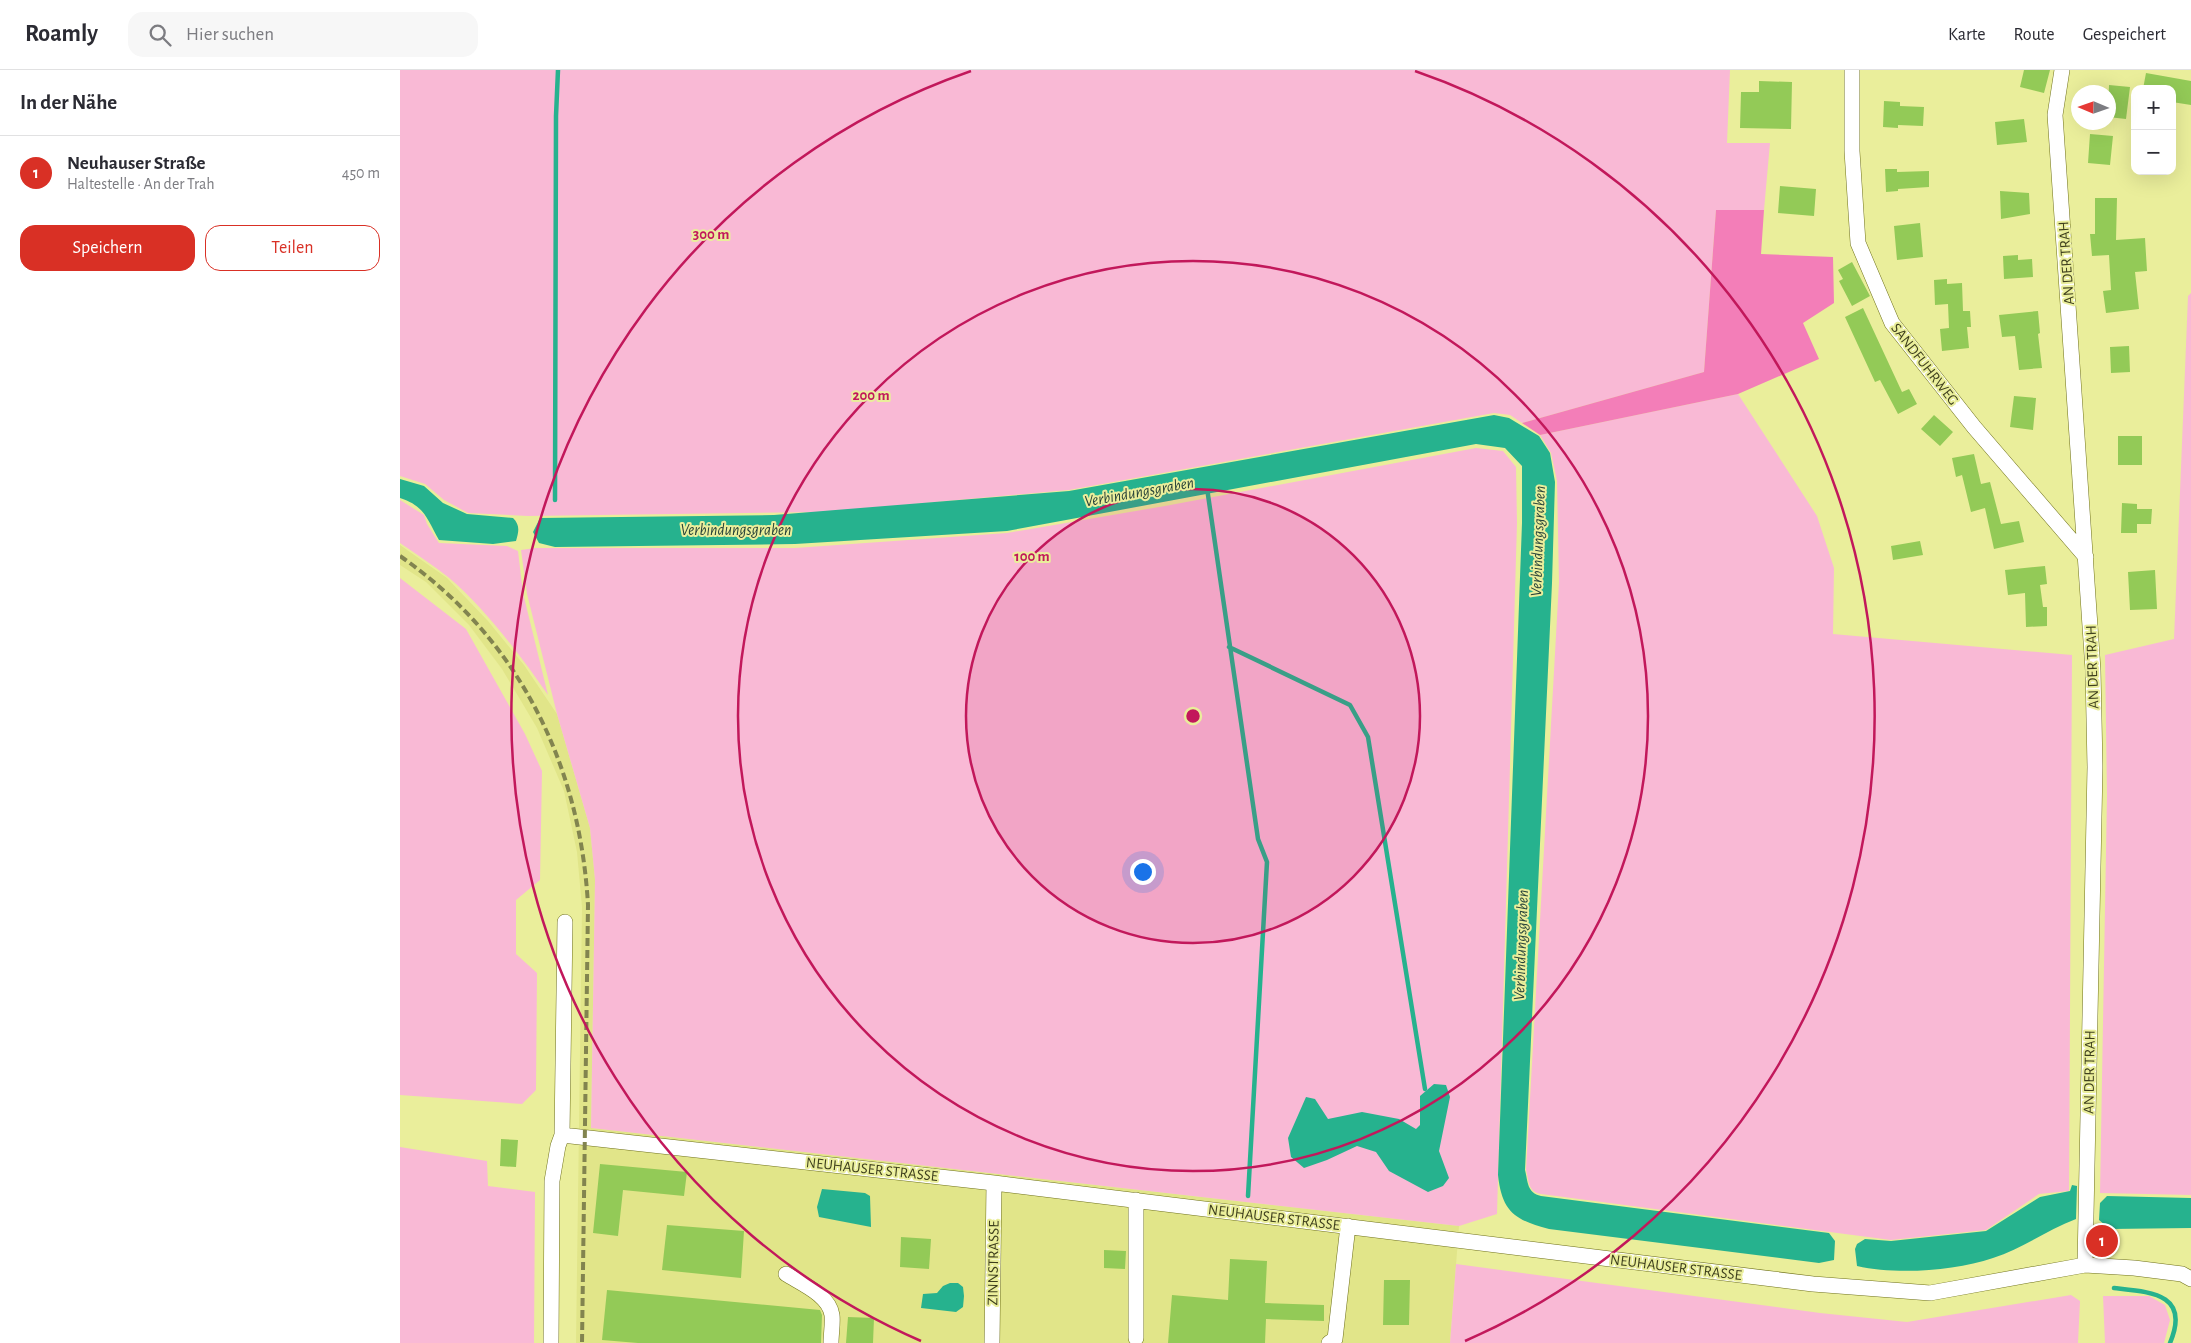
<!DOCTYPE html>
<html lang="de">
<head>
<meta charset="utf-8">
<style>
  body { margin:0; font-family:"Alegreya Sans",sans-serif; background:#f7f7f7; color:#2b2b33 }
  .controls { position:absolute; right:15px; top:15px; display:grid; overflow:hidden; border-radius:10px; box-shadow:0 5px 20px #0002 }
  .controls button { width:45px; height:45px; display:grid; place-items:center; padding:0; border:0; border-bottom:1px solid #e1e1e2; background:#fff; color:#2b2b33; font:25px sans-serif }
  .compass { position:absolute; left:1671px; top:15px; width:45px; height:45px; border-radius:50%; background:#fff; box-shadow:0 5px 20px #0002; rotate:272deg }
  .you { position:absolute; left:742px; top:801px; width:18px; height:18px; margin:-12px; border:4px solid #fff; border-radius:50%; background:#1a73e8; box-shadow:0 0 0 8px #1a73e833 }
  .badge { display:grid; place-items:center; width:32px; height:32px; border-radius:50%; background:#d93025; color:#fff; font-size:16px; font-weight:700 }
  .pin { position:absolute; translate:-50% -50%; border:2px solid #fff; box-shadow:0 1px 5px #0006 }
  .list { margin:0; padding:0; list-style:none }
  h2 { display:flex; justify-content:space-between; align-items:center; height:65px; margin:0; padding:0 20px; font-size:21px }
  h2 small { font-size:16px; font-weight:400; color:#7c7c81 }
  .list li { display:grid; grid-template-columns:32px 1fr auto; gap:15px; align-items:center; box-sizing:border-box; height:75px; padding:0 20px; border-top:1px solid #e1e1e2 }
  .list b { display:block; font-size:19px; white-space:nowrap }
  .list p { margin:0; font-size:16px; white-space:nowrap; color:#7c7c81 }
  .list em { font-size:16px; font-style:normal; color:#7c7c81 }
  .actions { display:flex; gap:10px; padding:15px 20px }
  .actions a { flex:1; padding:11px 0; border:1px solid #d93025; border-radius:15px; text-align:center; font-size:18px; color:#d93025 }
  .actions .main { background:#d93025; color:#fff }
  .icon { flex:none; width:28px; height:28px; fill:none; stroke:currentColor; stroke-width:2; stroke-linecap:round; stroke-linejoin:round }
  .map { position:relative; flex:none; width:1791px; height:1273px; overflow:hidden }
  header { display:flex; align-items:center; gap:30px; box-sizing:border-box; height:70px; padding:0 25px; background:#fff; border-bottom:1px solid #e1e1e2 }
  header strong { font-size:24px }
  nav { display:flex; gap:28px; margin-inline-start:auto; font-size:18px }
  .search { width:350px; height:45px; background:#f7f7f7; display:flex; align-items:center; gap:12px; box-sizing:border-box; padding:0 18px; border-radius:15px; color:#7c7c81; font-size:19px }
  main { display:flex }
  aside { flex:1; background:#fff }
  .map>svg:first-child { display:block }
  .built { fill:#e1e589 }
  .green { fill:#f9b9d5 }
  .forest { fill:#f37eb8 }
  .water { fill:#26b28e }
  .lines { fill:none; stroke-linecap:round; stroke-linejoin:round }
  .stream { stroke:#26b28e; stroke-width:4.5 }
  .building { fill:#93ca57 }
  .minor-casing { stroke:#70721b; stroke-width:16 }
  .minor { stroke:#fff; stroke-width:15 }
  .rail { stroke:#82844f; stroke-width:4; stroke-dasharray:8 4; stroke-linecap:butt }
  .ring { fill:none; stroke:#c2185b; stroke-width:2.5 }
  .labels { text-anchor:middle; stroke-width:4; stroke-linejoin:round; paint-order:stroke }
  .street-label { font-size:15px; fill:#3e3f1d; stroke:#eaee9b }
  .water-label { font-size:16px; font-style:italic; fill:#274239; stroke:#eaee9b }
  .centre { fill:#c2185b; stroke:#eaee9b; stroke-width:2.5 }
  .ring-label { font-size:15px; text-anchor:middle; font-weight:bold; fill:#c2185b; stroke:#eaee9b; stroke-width:4; stroke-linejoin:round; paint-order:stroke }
</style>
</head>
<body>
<header>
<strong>Roamly</strong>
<div class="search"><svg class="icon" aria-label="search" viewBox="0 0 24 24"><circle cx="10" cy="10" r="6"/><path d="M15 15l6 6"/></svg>Hier suchen</div>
<nav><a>Karte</a><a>Route</a><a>Gespeichert</a></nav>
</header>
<main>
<aside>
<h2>In der Nähe<small></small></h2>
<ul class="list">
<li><span class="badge">1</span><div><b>Neuhauser Straße</b><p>Haltestelle · An der Trah</p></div><em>450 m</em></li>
</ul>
<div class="actions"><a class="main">Speichern</a><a>Teilen</a></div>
</aside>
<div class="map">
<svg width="1791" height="1273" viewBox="0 0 1791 1273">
  <rect width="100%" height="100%" fill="#eaee9b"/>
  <path class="built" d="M0 475 47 508 88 551 124 595 157 644 190 758 195 810 191 1058 1059 1156 1050 1273H176L182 837 177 782 164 721 137 658 102 599 69 555 26 512 0 495Z"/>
  <path class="green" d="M0 0H1330L1327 73H1370L1364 140H1316L1304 302 1122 353 1110 345 1094 343 669 420 426 442 128 446 68 443 44 430 25 414 0 406Z
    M1791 223V1125L1700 1123 1707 725 1705 585 1774 569 1788 226Z
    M1338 324 1417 446 1434 498 1433 564 1672 585 1669 1121 1639 1124 1586 1160 1491 1170 1141 1124C1128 1122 1129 1111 1126 1100L1159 512 1157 411 1151 383 1140 365Z
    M1076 378 1103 381 1116 397 1117 453 1097 1144 1059 1156 191 1058 195 810 190 758 157 644 127 524 121 480 135 478H395L607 463 765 436Z
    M0 430 24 445 27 454 39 473 107 476 118 481 123 523 148 625C120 585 85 538 48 507 33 495 16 484 0 473Z
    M0 508 66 559 125 664 142 701 140 810 116 830V884L137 903 136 1020 122 1034 0 1025Z
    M0 1077 87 1091 88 1116 135 1122 134 1273H0Z
    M1056 1194 1420 1243 1507 1252 1671 1225 1680 1231 1678 1273H1050Z
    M1703 1226H1749L1765 1235 1770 1250 1764 1273H1705Z"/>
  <path class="forest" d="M1316 140H1364L1361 184 1433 187 1434 233 1403 253 1419 289 1338 324 1140 365 1122 353 1304 302Z"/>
  <path class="water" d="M1094 345 1109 348 1139 366 1150 383 1155 412 1152 513 1125 1100C1128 1112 1127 1123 1141 1126L1429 1163 1435 1171 1434 1190 1419 1193 1149 1159C1115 1150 1102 1142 1098 1105L1122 453V396L1105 378 1076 374 607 461 395 474 155 477 139 473 133 462 140 448 374 445 669 421Z
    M0 409 24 416 43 433 67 444 113 448C120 455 119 461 116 471L93 474 39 470C27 449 25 436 0 428Z
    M1034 1014 1046 1015 1050 1027 1039 1081 1049 1108 1043 1116 1028 1122 989 1101 976 1082 957 1076 927 1090 904 1098 891 1087 888 1068 906 1027 915 1029 928 1049 962 1042 999 1049 1016 1059 1020 1055V1026Z
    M1672 1115 1677 1116 1676 1149C1647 1160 1622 1179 1593 1188 1554 1201 1497 1205 1457 1196L1455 1179 1457 1174 1465 1169 1491 1171 1586 1161 1640 1127 1670 1121Z
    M422 1119 465 1123 470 1126 471 1157 419 1147 417 1137Z
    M1707 1126 1791 1128V1158L1710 1159 1699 1150 1700 1133Z
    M550 1213H558L563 1217 564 1226 563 1237 556 1242 521 1238 523 1224 537 1223 543 1216Z"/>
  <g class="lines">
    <path class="stream" d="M807 418 858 769 867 792 848 1126
      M155 430 156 46 158 0
      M829 577 950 635 968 667 1025 1019
      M1714 1218C1750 1222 1791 1223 1770 1273"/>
  </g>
  <path class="building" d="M1624 0H1650L1644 23 1620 17Z
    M1746 3 1791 11V35L1772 32V19H1743Z
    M1359 11 1392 12 1391 59 1340 58 1341 22H1359Z
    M1709 15 1730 17 1726 49 1708 47Z
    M1484 31 1500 32V36L1524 37 1523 56 1498 55V58L1483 57Z
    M1624 49 1627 72 1597 75 1595 52Z
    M1690 64 1713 66 1710 95 1688 93Z
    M1485 99H1497V102L1529 101V117L1498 119V121L1486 122Z
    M1380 116 1416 119 1414 146 1378 143Z
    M1600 121 1629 123 1630 144 1601 149Z
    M1695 128H1717L1716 170 1745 168 1747 201 1735 202 1739 239 1706 243 1703 221 1711 220 1709 185 1692 186 1690 164H1695Z
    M1520 153 1523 187 1497 190 1494 156Z
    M1618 185V190L1632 189 1633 207 1604 209 1603 186Z
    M1452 192 1470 226 1452 236 1439 211 1443 209 1438 200Z
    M1547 209V214L1562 213 1563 241H1570L1571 257H1567L1569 278 1542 281 1540 259 1549 258 1548 234 1535 235 1534 210Z
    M1463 238 1502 322 1509 319 1517 334 1498 344 1480 310 1475 312 1445 247Z
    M1638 241 1640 263 1638 264 1642 298 1619 300 1615 266 1602 267 1599 245Z
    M1729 276 1730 302 1711 303 1710 277Z
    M1614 326 1636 328 1633 360 1610 357Z
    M1534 345 1553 362 1540 376 1521 359Z
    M1718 366H1742V395H1718Z
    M1574 384 1581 414 1590 412 1601 454 1619 451 1624 472 1594 479 1585 438 1571 442 1562 405 1556 407 1552 388Z
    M1722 433 1737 434V439H1752L1751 454H1737V463H1721Z
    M1520 471 1523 485 1493 490 1491 476Z
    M1645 496 1647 514 1640 515 1643 537H1647V556L1626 557 1625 523 1608 525 1605 500Z
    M1755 500 1757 539 1730 540 1728 502Z
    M101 1069 118 1070 116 1097 100 1096Z
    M200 1094 287 1102 284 1126 223 1120 218 1166 193 1163Z
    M267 1155 344 1161 341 1208 262 1200Z
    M501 1167 531 1169 529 1199 500 1197Z
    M704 1180 726 1181 725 1199 704 1198Z
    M830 1189 867 1191 865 1233 924 1235V1251L866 1249 865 1273H768L772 1225 828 1230Z
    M984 1210H1010L1009 1255H983Z
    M207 1220 420 1240 422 1245 421 1273H238L202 1270Z
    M448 1247 474 1248 473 1273H446Z"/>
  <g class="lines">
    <defs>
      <path id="minor" d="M1452 0V81L1458 173 1492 253 1574 357 1686 487
        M1662 0 1655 45 1693 600 1695 697 1685 1195
        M162 1065 165 852
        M736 1130V1268
        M386 1204C402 1214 429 1225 432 1245 433 1254 431 1264 431 1273
        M151 1273 152 1111 158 1076 162 1065 594 1113 1413 1214 1530 1223 1685 1195 1734 1198 1782 1204 1791 1209
        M592 1273 594 1113
        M929 1273 935 1269 948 1156"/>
    </defs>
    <use href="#minor" class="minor-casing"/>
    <use href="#minor" class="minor"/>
    <path class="rail" d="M0 486C118 568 180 693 188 835L182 1273"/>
  </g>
  <circle cx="793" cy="646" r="227" fill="#c2185b" fill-opacity=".12"/>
  <g class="ring">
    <circle cx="793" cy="646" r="227"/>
    <circle cx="793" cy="646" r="455"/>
    <path d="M521 1271A682 682 0 0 1 571 1M1015 1A682 682 0 0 1 1065 1271"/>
  </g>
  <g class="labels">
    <g class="street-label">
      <text transform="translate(1666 193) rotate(-94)" y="5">AN DER TRAH</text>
      <text transform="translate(1525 294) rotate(52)" y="5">SANDFUHRWEG</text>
      <text transform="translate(1692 597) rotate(-92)" y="5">AN DER TRAH</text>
      <text transform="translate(1689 1002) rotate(-89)" y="5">AN DER TRAH</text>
      <text transform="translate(472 1099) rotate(6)" y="5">NEUHAUSER STRASSE</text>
      <text transform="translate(874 1147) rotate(7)" y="5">NEUHAUSER STRASSE</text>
      <text transform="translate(593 1193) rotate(-89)" y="5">ZINNSTRASSE</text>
      <text transform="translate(1276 1197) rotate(7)" y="5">NEUHAUSER STRASSE</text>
    </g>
    <g class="water-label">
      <text transform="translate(739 421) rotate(-10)" y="6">Verbindungsgraben</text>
      <text x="336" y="465">Verbindungsgraben</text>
      <text transform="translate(1137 471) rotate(-88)" y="6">Verbindungsgraben</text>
      <text transform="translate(1120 875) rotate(-88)" y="6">Verbindungsgraben</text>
    </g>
  </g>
  <circle cx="793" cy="646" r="8" class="centre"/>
  <g class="ring-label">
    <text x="311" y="169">300 m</text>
    <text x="471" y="330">200 m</text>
    <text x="632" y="491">100 m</text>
  </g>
</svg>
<div class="controls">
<button>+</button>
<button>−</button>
</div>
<svg class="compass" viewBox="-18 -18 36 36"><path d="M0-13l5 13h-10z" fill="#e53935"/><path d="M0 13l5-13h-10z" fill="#7c7c81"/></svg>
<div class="you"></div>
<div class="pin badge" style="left:1702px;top:1171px">1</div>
</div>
</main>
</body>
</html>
